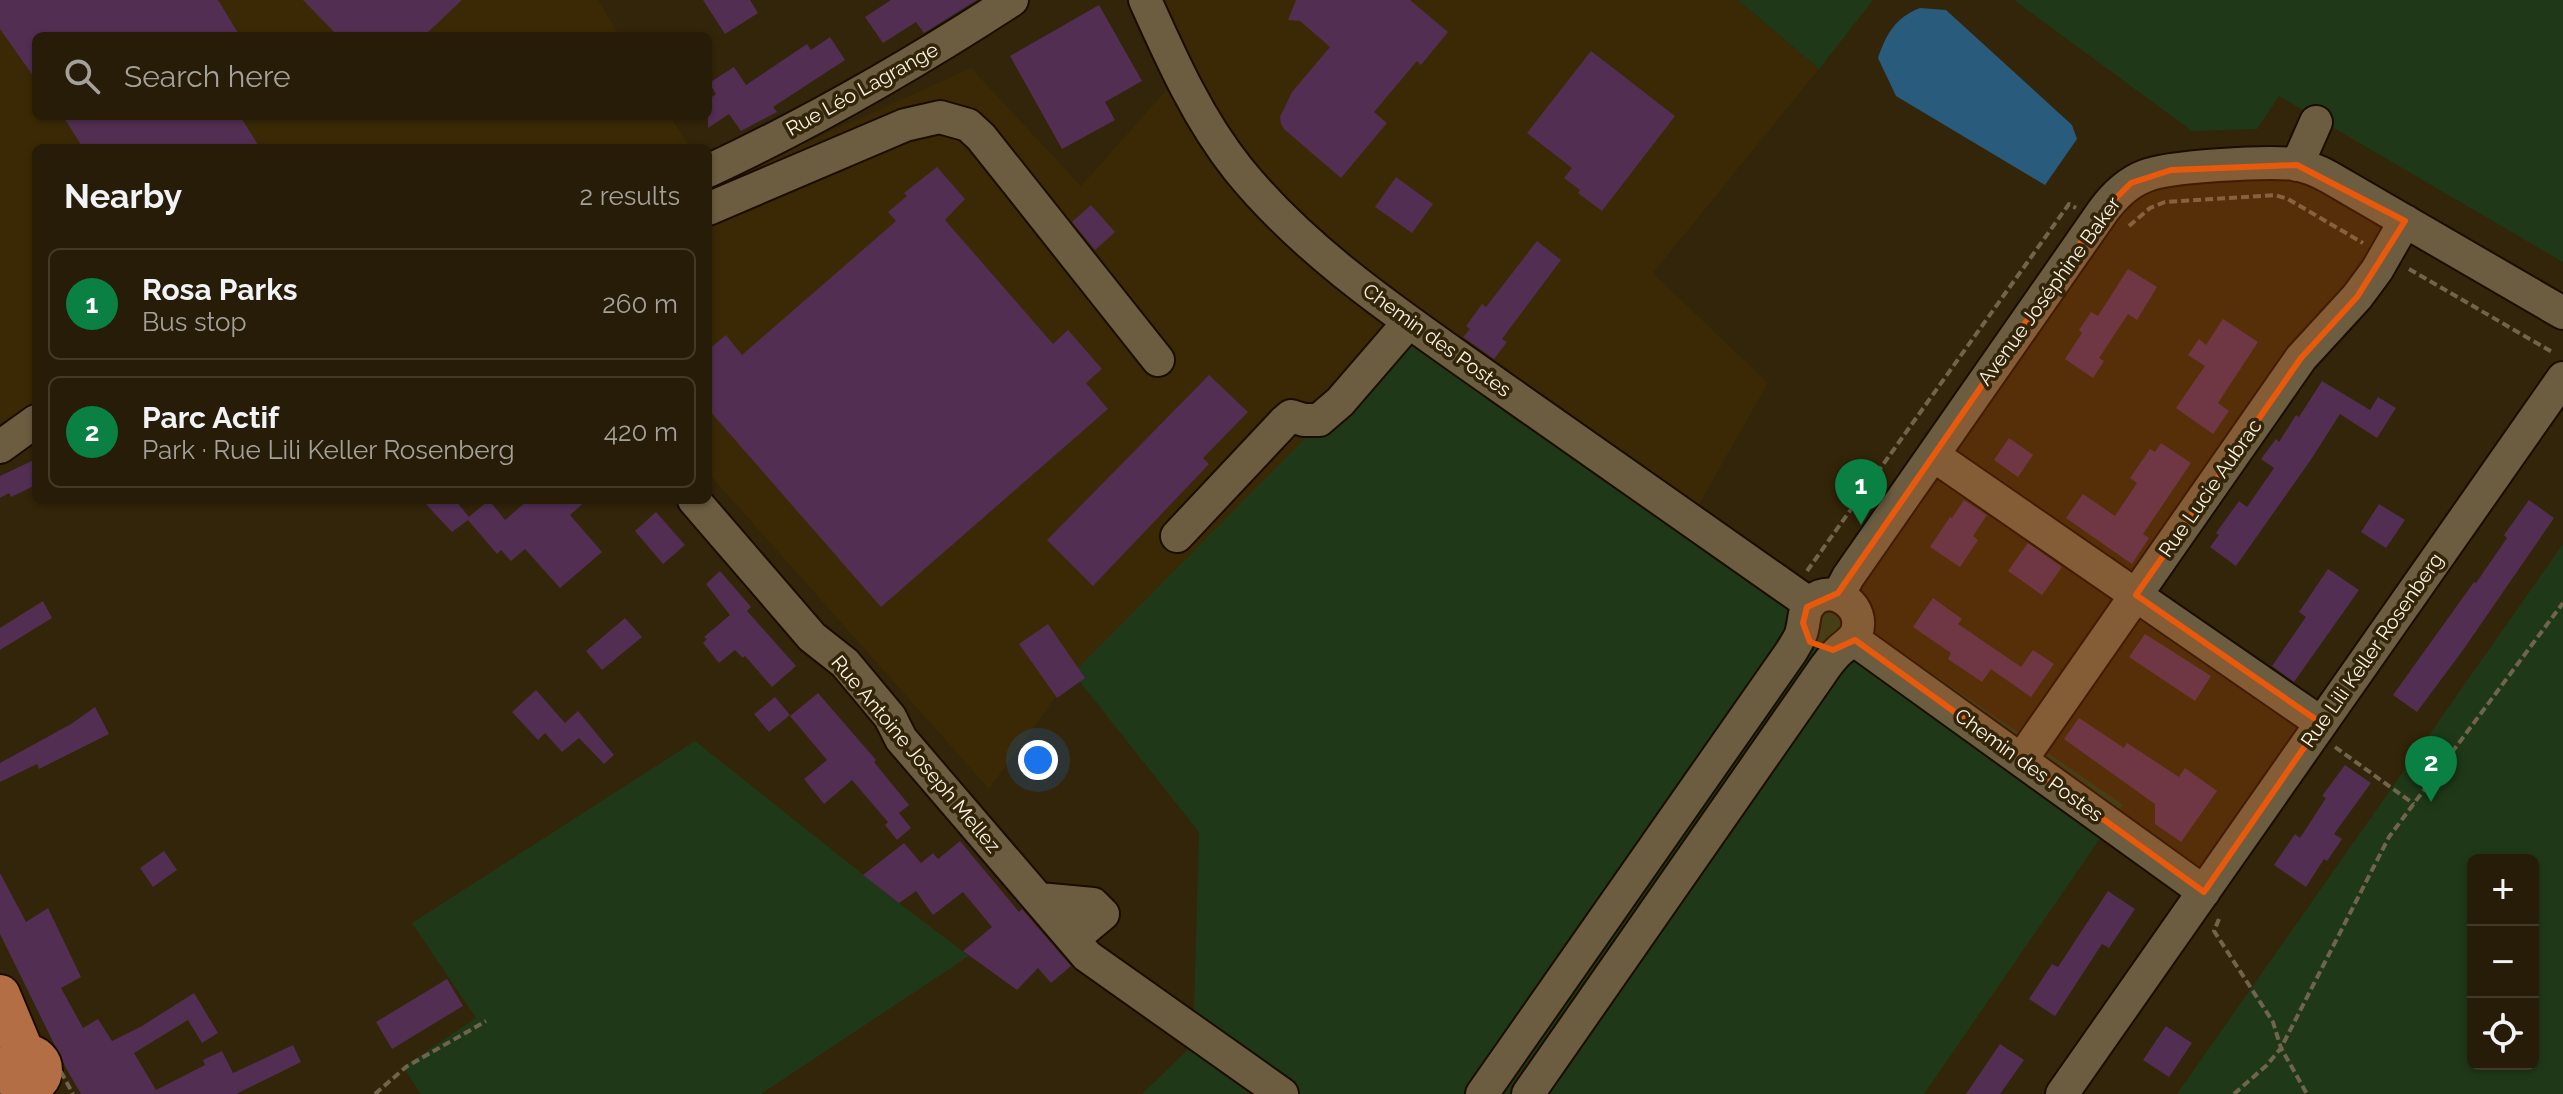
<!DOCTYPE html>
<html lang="en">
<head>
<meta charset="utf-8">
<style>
  body { margin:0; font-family:Raleway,sans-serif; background:#2e2511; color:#f1f3f6 }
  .controls { position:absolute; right:24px; bottom:24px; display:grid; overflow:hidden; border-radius:12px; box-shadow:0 2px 6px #0004 }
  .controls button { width:72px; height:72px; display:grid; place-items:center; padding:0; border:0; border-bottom:2px solid #423a28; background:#261c07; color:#f1f3f6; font:40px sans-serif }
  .you { position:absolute; left:1038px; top:760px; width:28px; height:28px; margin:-20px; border:6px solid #fff; border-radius:50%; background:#1a73e8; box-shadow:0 0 0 12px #1a73e833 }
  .badge { display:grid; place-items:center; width:52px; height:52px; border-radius:50%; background:#0b8043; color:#fff; font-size:26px; font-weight:700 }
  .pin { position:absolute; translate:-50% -66px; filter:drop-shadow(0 2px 4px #0008) }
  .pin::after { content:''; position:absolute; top:42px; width:28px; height:24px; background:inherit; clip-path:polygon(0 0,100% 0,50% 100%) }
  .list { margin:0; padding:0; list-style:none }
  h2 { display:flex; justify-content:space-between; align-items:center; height:104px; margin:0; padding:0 32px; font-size:34px }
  h2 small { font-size:26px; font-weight:400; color:#a4a19b }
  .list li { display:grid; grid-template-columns:52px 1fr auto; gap:24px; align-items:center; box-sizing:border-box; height:112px; margin:0 16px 16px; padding:0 16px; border:2px solid #423a28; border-radius:12px }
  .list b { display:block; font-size:30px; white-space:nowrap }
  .list p { margin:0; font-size:26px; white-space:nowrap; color:#a4a19b }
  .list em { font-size:26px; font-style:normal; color:#a4a19b }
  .icon { flex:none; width:44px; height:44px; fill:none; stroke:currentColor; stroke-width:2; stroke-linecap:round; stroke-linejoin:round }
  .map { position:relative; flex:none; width:2563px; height:1094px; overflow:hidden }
  .search { position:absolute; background:#261c07; box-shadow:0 2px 6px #0004; left:32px; top:32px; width:680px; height:88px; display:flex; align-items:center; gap:20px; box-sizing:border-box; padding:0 28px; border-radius:12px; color:#a4a19b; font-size:30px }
  .panel { position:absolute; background:#261c07; box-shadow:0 2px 6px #0004; left:32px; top:144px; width:680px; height:360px; border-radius:12px }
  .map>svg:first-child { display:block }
  .built { fill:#3a2904 }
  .green { fill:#1f3918; fill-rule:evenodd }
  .water { fill:#285b7c }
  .building { fill:#522e53 }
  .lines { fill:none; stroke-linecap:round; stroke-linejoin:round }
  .minor-casing { stroke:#1a0d00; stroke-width:36 }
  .major-casing { stroke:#1a0d00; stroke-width:44 }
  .path { stroke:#71644c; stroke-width:4; stroke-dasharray:8 4; stroke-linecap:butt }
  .minor { stroke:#6c5d41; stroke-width:32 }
  .major { stroke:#b46e45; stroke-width:40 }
  .marked { fill:#e8590c; fill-opacity:0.2; stroke:#e8590c; stroke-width:6; stroke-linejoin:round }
  .labels { text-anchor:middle; stroke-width:7; stroke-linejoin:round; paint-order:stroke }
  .street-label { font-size:20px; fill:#fcf3e3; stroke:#332509 }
</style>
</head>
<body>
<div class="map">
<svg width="2563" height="1094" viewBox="0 0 2563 1094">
  <rect width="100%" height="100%" fill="#332509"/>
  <path class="built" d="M0 0H598L620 36H36V116H670L690 148H36V402L0 423Z
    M1132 0H1738L1819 69 1653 273 1768 383 1696 510 1073 673 989 789 708 473V187L971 68 1081 186 1169 87Z"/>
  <path class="green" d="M1738 0H1873L1819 69Z
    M2014 0H2563V262L2279 96 2257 129 2192 131Z
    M1426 316 1696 510 2123 805 1924 1094H1142L1193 1045 1199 832 1073 673Z
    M2563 544V1094H2177ZM2473 860H2533V1064H2473Z
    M695 741 899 903 969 956 761 1094H421L403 1067 476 1018 412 923Z"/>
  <path class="water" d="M1920 8 1946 10 2072 125 2077 139 2045 185 1896 96 1878 58C1886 34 1896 17 1920 8Z"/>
  <path class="building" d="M0 0H218L240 36H36V80L0 29Z
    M303 0H462L424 36H338Z
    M703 0H750L758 13 725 34Z
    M891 0H977L924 33 916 22 883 43 865 17Z
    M1296 0H1410L1448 32 1421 65 1417 61 1374 112 1387 123 1341 178 1285 130 1281 124 1280 117 1292 92 1330 47 1300 21 1288 20Z
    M1099 5 1142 81 1105 102 1115 120 1062 149 1010 56Z
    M830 37 845 60 773 107 777 112 741 131 729 114 708 128V100L716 94 709 83 734 67 746 85 807 44 811 50Z
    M1591 51 1675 116 1602 211 1578 193 1580 190 1564 178 1572 168 1527 133Z
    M63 116H240L260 148H83Z
    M937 167 965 199 945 220 1053 344 1068 330 1102 369 1086 383 1108 409 881 607 708 409V350L726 335 742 355 896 221 888 212 907 196 904 193Z
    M1396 177 1433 204 1412 233 1375 207Z
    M1091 205 1115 232 1095 250 1072 222Z
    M1537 241 1561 260 1502 339 1507 342 1494 359 1463 337 1470 329 1466 326 1482 304 1486 307Z
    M2128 269 2157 287 2137 320 2128 314 2099 358 2104 361 2093 378 2065 359 2082 333 2079 330 2091 312 2098 316Z
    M2223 319 2258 342 2218 403 2229 411 2213 434 2176 408 2205 366 2188 355 2199 339 2206 345Z
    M1209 375 1248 412 1203 458 1209 464 1093 586 1047 540Z
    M2322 381 2370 410 2378 397 2396 408 2377 438 2340 414 2310 461 2236 566 2210 547 2219 535 2216 533 2239 501 2247 507 2274 468 2261 459 2276 439 2279 442 2296 415 2299 417Z
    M2009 438 2033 455 2018 477 1994 460Z
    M2161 443 2191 463 2143 534 2149 538 2132 564 2066 518 2083 494 2115 516 2137 483 2130 478 2150 449 2155 452Z
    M36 459V485L11 497 9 493 0 498V476Z
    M422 500H455L469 517 489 500 505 520 528 500H587L570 515 602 552 560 588 525 549 511 561 501 550 497 554 468 520 452 532Z
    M1964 500 1987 515 1973 536 1978 540 1960 567 1930 547 1950 517 1952 518Z
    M2529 500 2554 518 2463 650 2417 712 2393 695 2474 582 2476 583 2507 538 2504 535Z
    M2379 504 2405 520 2386 548 2361 532Z
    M656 512 685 545 663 564 635 531Z
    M2028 543 2062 567 2042 595 2008 571Z
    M2328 569 2359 590 2294 682 2272 666 2306 617 2299 612Z
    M720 571 751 607 747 611 796 666 772 687 745 656 743 658 735 650 719 663 703 643 707 639 704 637 730 615 706 584Z
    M1933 598 1962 619 1958 624 2021 667 2033 650 2054 664 2031 697 1991 669 1982 682 1948 659 1951 653 1913 627Z
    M43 601 52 618 0 650V628Z
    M625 618 642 637 602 670 586 651Z
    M1048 624 1085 678 1057 698 1019 644Z
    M2145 634 2211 676 2195 701 2129 657Z
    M536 690 565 723 578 711 614 755 604 764 579 738 562 752 545 733 538 740 512 712Z
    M818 693 876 760 874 762 909 805 889 821 899 813 911 828 897 840 885 825 888 822 852 780 824 804 804 779 827 760 790 716Z
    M775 697 790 715 769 732 754 714Z
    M95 707 109 734 39 769 37 764 0 782V763L71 724Z
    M2079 718 2124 748 2127 743 2179 777 2185 768 2217 791 2181 842 2155 824V804L2064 739Z
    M2345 765 2371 783 2334 834 2342 839 2327 861 2324 859 2306 887 2274 865 2295 834 2300 838 2326 798 2322 796Z
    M960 841 1019 912 1022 909 1071 966 1051 983 1038 968 1017 990 963 951 992 927 963 892 933 915 916 891 899 903 863 875 904 843 921 863 933 853 938 859Z
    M164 851 177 870 153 887 140 868Z
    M0 873 26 922 48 908 81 977 61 988 83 1028 98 1019 112 1041 142 1026 194 993 218 1033 202 1043 188 1020 134 1053 156 1090 205 1065 203 1060 222 1051 233 1073 293 1045 301 1062 236 1094H81L67 1070 0 934Z
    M2108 891 2135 909 2109 948 2102 944 2055 1016 2029 999 2052 964 2058 967Z
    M447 979 463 1006 392 1049 376 1022Z
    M2166 1026 2192 1043 2169 1077 2143 1060Z
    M2000 1044 2024 1060 2000 1094H1966Z"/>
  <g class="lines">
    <defs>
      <path id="minor" d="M1145 0C1171 58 1198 119 1238 169 1308 256 1408 321 1498 385 1602 458 1706 531 1810 604
        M2297 165 2316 122
        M708 171C813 122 915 63 1012 0
        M708 209 905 125 940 117 968 125 981 137 1158 360
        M0 447 36 421
        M1933 455 2321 723
        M694 500 812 637 845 663 890 717 901 739 1087 956 1282 1094
        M1177 536 1284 422 1291 416 1304 420H1319L1340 402 1409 322
        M1838 596 1848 577 2103 211C2114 196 2127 183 2145 176 2168 166 2268 161 2294 164 2307 166 2318 171 2329 177L2563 313
        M1853 639 2204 892
        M2021 760 2301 358 2357 297 2377 270 2405 221
        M1039 899 1093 904 1103 914 1073 939
        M0 1081 13 1076
        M1482 1094 1791 652C1795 645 1801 637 1802 630 1805 619 1803 610 1812 601 1834 582 1867 608 1856 634 1852 642 1845 645 1839 651 1831 658 1825 667 1819 676L1528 1094
        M2062 1094 2563 378"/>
      <path id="major" d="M0 995 25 1055
        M12 1070a15 15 0 1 1 30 0a15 15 0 1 1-30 0Z"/>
    </defs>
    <use href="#minor" class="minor-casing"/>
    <use href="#major" class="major-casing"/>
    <path class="path" d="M2129 226 2150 208 2165 202 2275 195 2288 199 2363 243
      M2409 269 2554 353
      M1807 571 2069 204 2076 208
      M2335 747 2414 804
      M2219 919 2214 931 2273 1022 2281 1048 2307 1094
      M55 1061 73 1094
      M375 1094 406 1067 486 1021
      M2234 1094 2267 1065 2281 1048 2389 837 2563 603"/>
    <use href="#minor" class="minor"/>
    <use href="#major" class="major"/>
  </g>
  <path class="marked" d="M2297 165 2405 221 2357 297 2301 358 2136 595 2321 723 2204 892 1855 640 1833 650 1810 642 1803 623 1807 607 1838 593 2103 211 2131 183 2171 170Z"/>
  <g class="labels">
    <g class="street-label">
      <text transform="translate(862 89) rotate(-29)" y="7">Rue Léo Lagrange</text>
      <text transform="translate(2049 291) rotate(-54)" y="7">Avenue Joséphine Baker</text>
      <text transform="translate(1437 340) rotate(36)" y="7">Chemin des Postes</text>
      <text transform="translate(2210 488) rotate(-55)" y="7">Rue Lucie Aubrac</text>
      <text transform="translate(2372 650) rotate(-55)" y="7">Rue Lili Keller Rosenberg</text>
      <text transform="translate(916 754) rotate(50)" y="7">Rue Antoine Joseph Mellez</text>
      <text transform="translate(2029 765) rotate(36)" y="7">Chemin des Postes</text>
    </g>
  </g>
</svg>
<div class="controls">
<button>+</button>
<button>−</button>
<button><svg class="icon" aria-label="locate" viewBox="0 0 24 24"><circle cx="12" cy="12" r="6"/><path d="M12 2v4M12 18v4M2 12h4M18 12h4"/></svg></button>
</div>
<div class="you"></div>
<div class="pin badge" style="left:1861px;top:525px">1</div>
<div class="pin badge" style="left:2431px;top:802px">2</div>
<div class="search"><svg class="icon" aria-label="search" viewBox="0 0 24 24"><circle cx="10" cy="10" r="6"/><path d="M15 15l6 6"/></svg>Search here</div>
<section class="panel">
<h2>Nearby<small>2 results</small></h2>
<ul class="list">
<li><span class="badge">1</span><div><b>Rosa Parks</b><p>Bus stop</p></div><em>260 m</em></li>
<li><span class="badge">2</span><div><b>Parc Actif</b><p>Park · Rue Lili Keller Rosenberg</p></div><em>420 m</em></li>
</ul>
</section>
</div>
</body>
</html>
